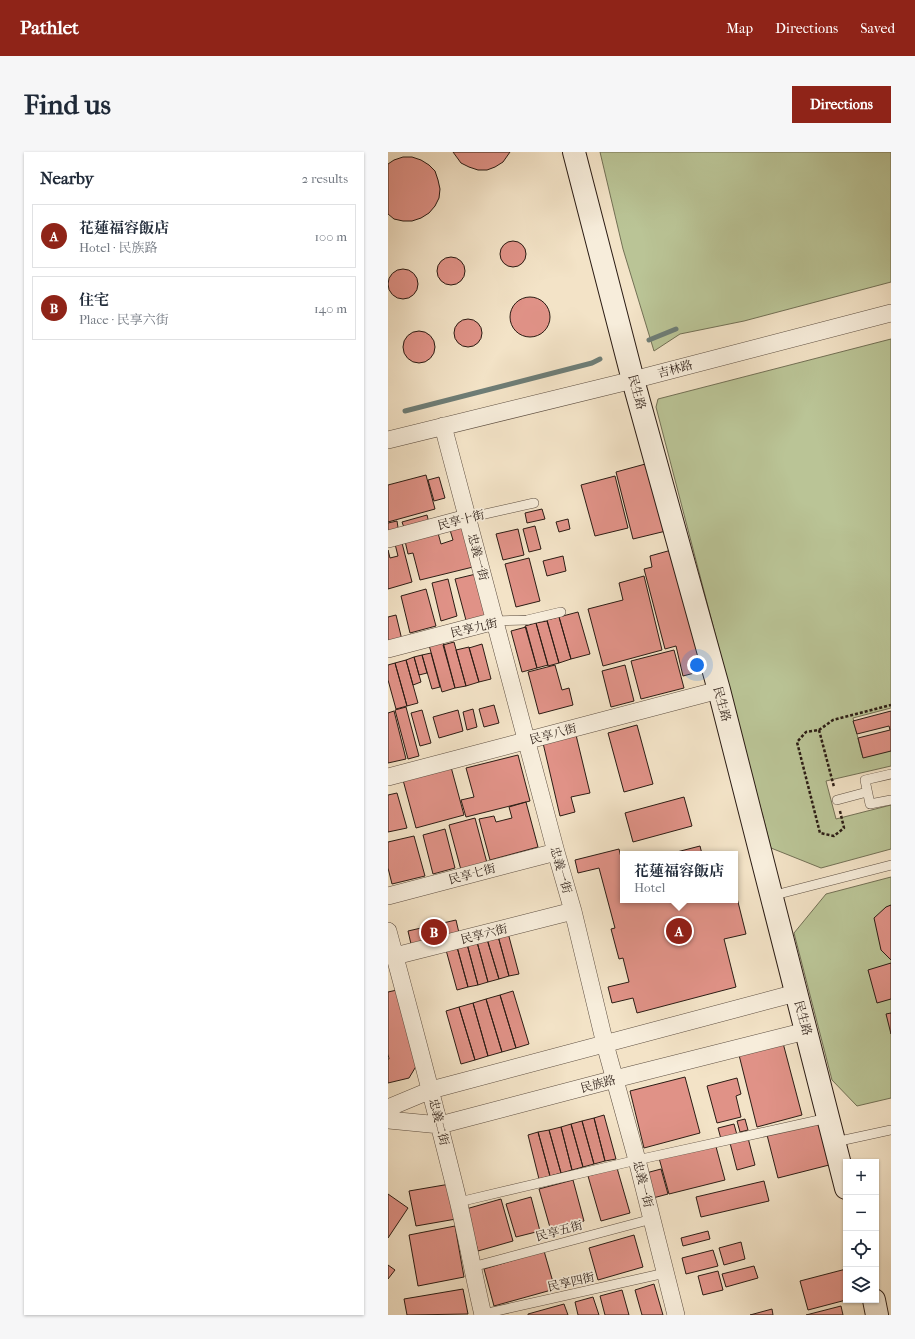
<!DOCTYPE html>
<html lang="en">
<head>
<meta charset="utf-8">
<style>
  body { margin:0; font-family:"IM FELL French Canon","Noto Serif TC",serif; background:#f6f6f7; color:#1f2937 }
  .controls { position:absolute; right:12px; bottom:12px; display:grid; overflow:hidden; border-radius:0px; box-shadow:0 1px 3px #0004 }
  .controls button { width:36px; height:36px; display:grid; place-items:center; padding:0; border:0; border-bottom:1px solid #e0e1e3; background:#fff; color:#1f2937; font:20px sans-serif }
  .you { position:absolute; left:309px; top:513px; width:14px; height:14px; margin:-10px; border:3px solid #fff; border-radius:50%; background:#1a73e8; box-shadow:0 0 0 6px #1a73e833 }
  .badge { display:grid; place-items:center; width:26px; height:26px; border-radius:50%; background:#8f2418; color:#fff; font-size:13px; font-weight:700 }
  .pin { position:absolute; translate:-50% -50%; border:2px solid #fff; box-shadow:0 1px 4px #0006 }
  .popup { position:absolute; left:232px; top:699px; width:118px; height:52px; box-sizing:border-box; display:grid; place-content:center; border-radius:0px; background:#fff; filter:drop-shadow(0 1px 3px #0005); font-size:13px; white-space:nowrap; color:#747a83 }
  .popup b { font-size:15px; color:#1f2937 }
  .popup::after { content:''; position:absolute; left:50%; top:100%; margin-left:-8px; border:8px solid transparent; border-top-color:#fff }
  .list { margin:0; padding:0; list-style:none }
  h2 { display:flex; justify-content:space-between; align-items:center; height:52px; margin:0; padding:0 16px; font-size:17px }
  h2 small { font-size:13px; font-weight:400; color:#747a83 }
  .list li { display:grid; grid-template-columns:26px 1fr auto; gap:12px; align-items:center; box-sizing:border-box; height:64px; margin:0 8px 8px; padding:0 8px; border:1px solid #e0e1e3; border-radius:0px }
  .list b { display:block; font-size:15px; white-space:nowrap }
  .list p { margin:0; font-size:13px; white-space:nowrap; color:#747a83 }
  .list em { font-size:13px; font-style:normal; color:#747a83 }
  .icon { flex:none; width:22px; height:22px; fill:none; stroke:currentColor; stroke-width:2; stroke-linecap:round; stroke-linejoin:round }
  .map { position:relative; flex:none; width:503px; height:1163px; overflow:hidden; border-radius:0px }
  header { display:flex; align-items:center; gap:24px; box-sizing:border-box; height:56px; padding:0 20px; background:#8f2418; color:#fff }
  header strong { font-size:19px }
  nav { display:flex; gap:22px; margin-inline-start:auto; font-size:14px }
  .intro { display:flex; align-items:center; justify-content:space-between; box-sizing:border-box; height:96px; padding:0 24px }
  h1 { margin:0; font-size:28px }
  .button { padding:10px 18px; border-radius:0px; background:#8f2418; color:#fff; font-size:14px; font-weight:700 }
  main { display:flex; gap:24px; padding:0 24px }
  aside { flex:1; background:#fff; border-radius:0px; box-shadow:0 1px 3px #0004 }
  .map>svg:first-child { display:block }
  .green { fill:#bac496; stroke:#727055 }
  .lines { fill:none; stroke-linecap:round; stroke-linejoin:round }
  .stream { stroke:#6e7d76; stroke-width:5 }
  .building { fill:#e09287; stroke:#2b1c14 }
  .lane-casing { stroke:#5d4e41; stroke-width:10 }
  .street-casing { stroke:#5d4e41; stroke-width:18 }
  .secondary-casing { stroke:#2b1c14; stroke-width:24 }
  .path { stroke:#2b1c14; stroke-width:2.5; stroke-dasharray:3 2; stroke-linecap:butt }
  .lane { stroke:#f7eddb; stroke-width:9 }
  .street { stroke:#f7eddb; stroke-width:17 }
  .secondary { stroke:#f7eddb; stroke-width:22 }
  .labels { text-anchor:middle; stroke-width:3.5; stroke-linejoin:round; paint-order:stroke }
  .street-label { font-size:12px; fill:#2b1c14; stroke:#f7eddb }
</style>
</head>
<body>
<header>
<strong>Pathlet</strong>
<nav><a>Map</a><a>Directions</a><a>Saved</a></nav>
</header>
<div class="intro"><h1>Find us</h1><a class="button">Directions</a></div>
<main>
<aside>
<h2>Nearby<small>2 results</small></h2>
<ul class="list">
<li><span class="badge">A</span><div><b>花蓮福容飯店</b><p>Hotel · 民族路</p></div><em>100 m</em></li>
<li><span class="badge">B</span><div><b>住宅</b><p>Place · 民享六街</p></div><em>140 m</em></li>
</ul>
</aside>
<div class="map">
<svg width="503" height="1163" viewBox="0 0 503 1163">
  <rect width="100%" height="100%" fill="#f3e3c7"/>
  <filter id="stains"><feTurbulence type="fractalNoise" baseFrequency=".005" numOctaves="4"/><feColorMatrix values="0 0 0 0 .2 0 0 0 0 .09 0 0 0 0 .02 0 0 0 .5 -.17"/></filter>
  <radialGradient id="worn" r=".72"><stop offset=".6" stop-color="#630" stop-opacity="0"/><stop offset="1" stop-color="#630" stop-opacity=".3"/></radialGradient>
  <path class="green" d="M212 0H503V130L356 169 292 182 266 199 235 97Z
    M503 187V556L465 566 474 603 503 596V614L438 629 448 667 503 653V697L433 716 383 696 268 255 270 247Z
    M503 725V946L469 954 444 928 406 781 438 742Z"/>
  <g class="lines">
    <path class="stream" d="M261 188 288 177
      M17 259 204 211 212 207"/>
  </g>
  <path class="building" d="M65 0H122L115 10 107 15 99 18H90L81 15 73 11Z
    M15 5H24L33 8 41 13 47 19 50 28 52 37 51 46 47 54 41 61 33 66 24 69H15L6 67 0 62V12L6 8Z
    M112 102a13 13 0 1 1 26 0a13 13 0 1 1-26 0Z
    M49 119a14 14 0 1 1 28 0a14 14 0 1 1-28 0Z
    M0 132a15 15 0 1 1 30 0a15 15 0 1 1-30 0Z
    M122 165a20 20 0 1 1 40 0a20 20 0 1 1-40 0Z
    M66 181a14 14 0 1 1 28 0a14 14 0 1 1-28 0Z
    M15 195a16 16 0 1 1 32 0a16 16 0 1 1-32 0Z
    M261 311 278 379 245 387 228 320Z
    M38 323 47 357 0 370V333Z
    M227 324 240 376 207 384 193 333Z
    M51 325 57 346 46 349 40 328Z
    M154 357 157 367 139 371 137 361Z
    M39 363 42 375 18 381 14 370Z
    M180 367 182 377 171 380 168 370Z
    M9 369 11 382 0 385V371Z
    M147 374 153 397 141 400 135 377Z
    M74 375 85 415 32 428 25 401 20 402 17 389 50 381 53 392 65 388 62 378Z
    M130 377 136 403 115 408 108 382Z
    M14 391 24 430 0 437V398L2 406 10 404 7 392Z
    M287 397 318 518 295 524 288 494 277 497 256 417 264 415 262 404Z
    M175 404 178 419 159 424 155 409Z
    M141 406 152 449 128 455 117 412Z
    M88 422 100 466 79 472 67 427Z
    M256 424 274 498 215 514 200 457 235 448 231 431Z
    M60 427 69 464 53 469 44 431Z
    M38 437 48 474 22 481 13 444Z
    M190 460 202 502 183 507 171 465Z
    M8 463 14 488 0 491V465Z
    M171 465 183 507 171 511 159 468Z
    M159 469 171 511 160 514 148 471Z
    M148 471 160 513 149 516 137 474Z
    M138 475 149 516 134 520 123 479Z
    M55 490 67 536 54 540 41 493Z
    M66 490 78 534 67 536 55 493Z
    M94 492 103 527 91 530 81 496Z
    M81 495 91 530 78 534 68 498Z
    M286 498 296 536 253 547 243 509Z
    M43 501 52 535 44 537 34 503Z
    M34 503 39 521 31 523 26 505Z
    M26 505 33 530 25 533 18 508Z
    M18 508 30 551 19 554 7 511Z
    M7 511 19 554 8 557 0 528V513Z
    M167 513 174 538 181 536 185 553 151 562 140 520Z
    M237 513 246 549 223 555 214 519Z
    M106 553 111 571 96 575 91 557Z
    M18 555 31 604 20 607 7 558Z
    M85 557 89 575 79 578 75 560Z
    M34 558 43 591 32 594 23 561Z
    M70 558 75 579 51 586 45 565Z
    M6 559 18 607 0 611V561Z
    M503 559V599L475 606 470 586 502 578 501 574 469 582 465 569Z
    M249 573 265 632 236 640 220 581Z
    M188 583 202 641 183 645 187 660 172 664 155 591Z
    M130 603 142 649 78 665 73 648 86 645 78 616Z
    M63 615 76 663 28 676 15 628Z
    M9 641 19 676 0 680V643Z
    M296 645 304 674 245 690 237 661Z
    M138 650 150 695 102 708 91 667 106 664 108 670 124 666 121 655Z
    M87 666 99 711 73 718 61 673Z
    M57 677 67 716 45 722 35 683Z
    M26 684 37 724 4 732 0 716V690Z
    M312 694 314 702H281Z
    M231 697 234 710H235V748H347V738L358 782 336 787 348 835 249 861 245 846 224 851 220 835 241 830 235 806 231 807 223 777 227 776 211 716 190 721 187 708Z
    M503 753V808L493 798 486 766 498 755Z
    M68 768 71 781 23 792 20 779Z
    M120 781 131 822 121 824 110 784Z
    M110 784 121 824 111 827 99 787Z
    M99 787 111 827 100 830 89 790Z
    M89 790 100 830 90 833 79 792Z
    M79 792 90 833 80 835 69 795Z
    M69 795 80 835 69 838 58 798Z
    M503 811V847L489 851 480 818Z
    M9 838 30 911 21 926 0 931V907H1L0 902V840Z
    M125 839 141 892 128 896 112 843Z
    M112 843 128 896 114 900 98 847Z
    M98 847 114 900 100 904 85 851Z
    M85 851 100 904 87 908 71 855Z
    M71 855 87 908 73 912 58 859Z
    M503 861V882L498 862Z
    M395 891 414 963 369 975 351 903Z
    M297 925 312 981 256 996 242 939Z
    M349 926 353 942 348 944 353 965 329 971 319 934Z
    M216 963 228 1007 217 1009 206 966Z
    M206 966 217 1009 206 1012 194 969Z
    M357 967 360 978 352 980 349 969Z
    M194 969 206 1012 195 1015 183 972Z
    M433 969 445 1012 390 1026 379 983Z
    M183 972 195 1015 184 1018 173 975Z
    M346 972 349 983 333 987 330 976Z
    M173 975 184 1018 173 1021 161 978Z
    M161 978 173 1021 162 1024 150 980Z
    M150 980 162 1024 151 1027 140 983Z
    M360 986 367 1013 349 1018 342 991Z
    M327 991 337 1028 281 1042 271 1006Z
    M229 1016 242 1061 213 1069 200 1024Z
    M273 1017 280 1042 265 1046 258 1021Z
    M185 1028 196 1069 163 1079 151 1037Z
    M376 1029 381 1049 313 1065 308 1045Z
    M62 1032 68 1067 28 1074 21 1039Z
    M0 1042 20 1056 0 1086Z
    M143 1045 152 1079 128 1085 118 1052Z
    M113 1047 125 1089 90 1099 78 1057Z
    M67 1074 76 1125 30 1134 21 1083Z
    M320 1079 322 1087 295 1094 293 1086Z
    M246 1083 255 1115 210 1128 201 1096Z
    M353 1090 357 1107 336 1113 331 1096Z
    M325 1098 330 1114 298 1122 294 1106Z
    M156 1099 167 1137 106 1154 96 1117Z
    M0 1113 7 1118 0 1127Z
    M366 1114 370 1126 338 1135 334 1122Z
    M458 1117V1148L420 1158 412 1129Z
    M330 1119 335 1138 315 1143 310 1124Z
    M266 1132 275 1163H254L247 1138Z
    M75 1137 80 1162 19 1163 16 1147Z
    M234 1138 241 1163H217L212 1144Z
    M205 1145 211 1163H190L187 1150Z
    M176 1152 180 1163H140V1162Z
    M453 1154 455 1163H418Z
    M384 1157 385 1163H362Z"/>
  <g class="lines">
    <defs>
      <path id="lane" d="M79 366 146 351
        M107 469 139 468 173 460
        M503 622 477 628 482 652 503 648
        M449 648 479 640
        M383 744 503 713
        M447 990 503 978
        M71 1050 249 1008 440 966
        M84 1115 264 1067
        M91 1163 277 1121"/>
      <path id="street" d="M55 274 168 700 185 759 217 892 249 1008 288 1163
        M0 288 245 228 503 161
        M0 387 79 366
        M0 497 107 469
        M0 625 331 538
        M0 744 168 700
        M0 779C24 868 48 958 70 1048 79 1086 86 1125 95 1163
        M7 804 185 759
        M0 956 43 938 408 841
        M0 968 52 973 227 927 418 879"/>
      <path id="secondary" d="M186 0 245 228 331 538 458 1036
        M486 1148 489 1163"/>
    </defs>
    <use href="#lane" class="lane-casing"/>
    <use href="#street" class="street-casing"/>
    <use href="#secondary" class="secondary-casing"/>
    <path class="path" d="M431 578 446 635
      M452 659 456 676 446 684 432 681 409 590 418 580 431 578 445 568 503 553"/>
    <use href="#lane" class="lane"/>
    <use href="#street" class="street"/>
    <use href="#secondary" class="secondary"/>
  </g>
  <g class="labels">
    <g class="street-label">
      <text transform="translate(287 217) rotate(-15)" y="4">吉林路</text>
      <text transform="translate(249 240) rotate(75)" y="4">民生路</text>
      <text transform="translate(73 368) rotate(-14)" y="4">民享十街</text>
      <text transform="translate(90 405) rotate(75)" y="4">忠義一街</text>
      <text transform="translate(86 476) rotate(-13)" y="4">民享九街</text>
      <text transform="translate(334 552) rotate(75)" y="4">民生路</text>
      <text transform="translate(165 582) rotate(-15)" y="4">民享八街</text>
      <text transform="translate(173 718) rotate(74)" y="4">忠義一街</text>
      <text transform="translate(84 722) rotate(-15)" y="4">民享七街</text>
      <text transform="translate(96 782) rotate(-14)" y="4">民享六街</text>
      <text transform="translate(415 866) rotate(75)" y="4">民生路</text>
      <text transform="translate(210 932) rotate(-15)" y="4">民族路</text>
      <text transform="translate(51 970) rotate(76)" y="4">忠義二街</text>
      <text transform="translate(255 1032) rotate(76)" y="4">忠義一街</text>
      <text transform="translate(171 1079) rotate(-15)" y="4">民享五街</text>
      <text transform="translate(183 1130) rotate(-13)" y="4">民享四街</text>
    </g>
  </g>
  <rect width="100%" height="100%" filter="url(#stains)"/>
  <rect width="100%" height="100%" fill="url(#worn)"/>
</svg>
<div class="controls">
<button>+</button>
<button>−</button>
<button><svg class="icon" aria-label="locate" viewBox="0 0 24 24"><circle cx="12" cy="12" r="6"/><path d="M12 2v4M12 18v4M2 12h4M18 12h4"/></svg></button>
<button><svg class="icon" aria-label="layers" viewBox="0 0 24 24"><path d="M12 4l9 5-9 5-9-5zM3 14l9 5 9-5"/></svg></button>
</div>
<div class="you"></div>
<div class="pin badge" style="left:291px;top:779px">A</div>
<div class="popup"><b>花蓮福容飯店</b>Hotel</div>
<div class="pin badge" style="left:46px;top:780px">B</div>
</div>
</main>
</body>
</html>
